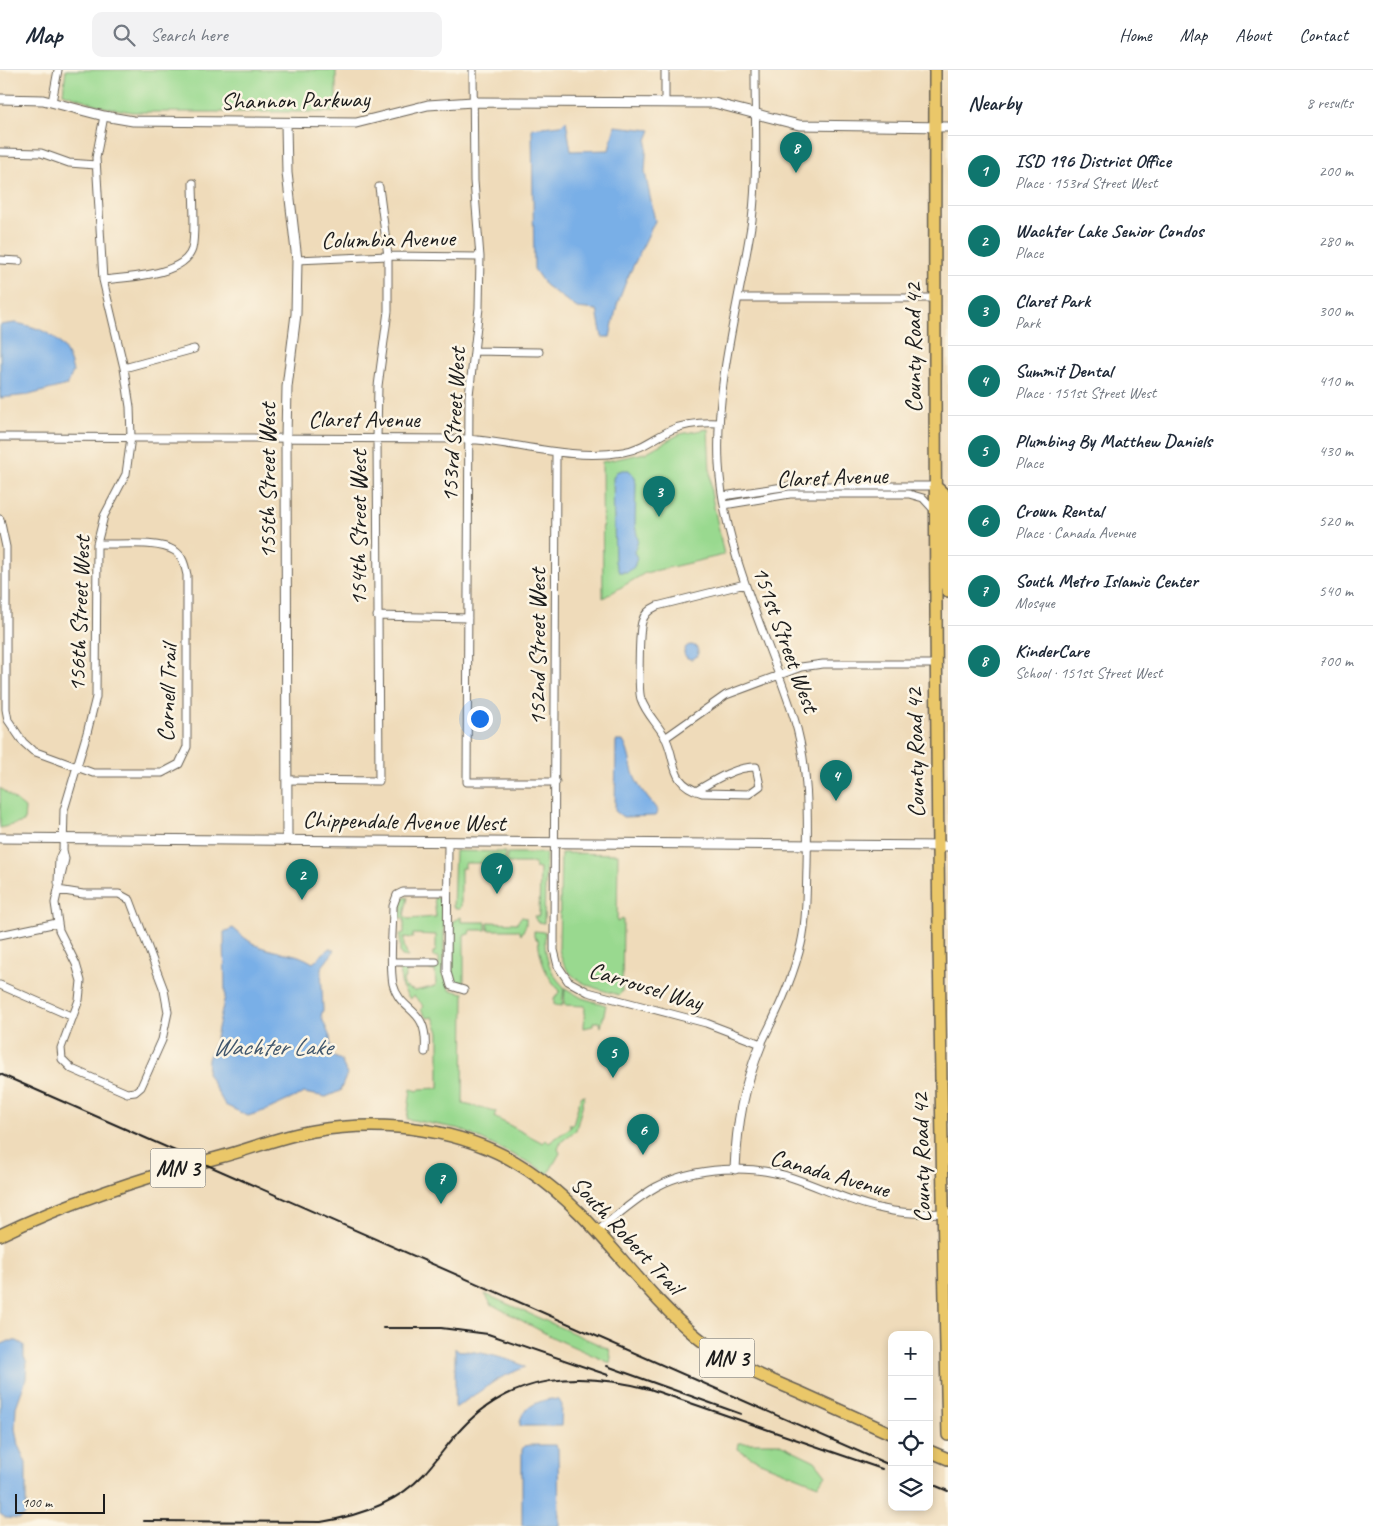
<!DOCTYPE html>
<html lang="en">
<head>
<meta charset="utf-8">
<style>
  body { margin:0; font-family:Caveat,sans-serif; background:#f2f2f3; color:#1f2937 }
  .controls { position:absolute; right:15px; bottom:15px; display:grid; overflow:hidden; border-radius:10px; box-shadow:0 2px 8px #0003 }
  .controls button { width:45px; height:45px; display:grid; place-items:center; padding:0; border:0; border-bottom:1px solid #e0e1e3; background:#fff; color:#1f2937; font:25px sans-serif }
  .scale { position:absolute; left:15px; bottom:12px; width:90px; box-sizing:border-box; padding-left:5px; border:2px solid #1c1c1c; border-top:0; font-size:14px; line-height:18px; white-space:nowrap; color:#1c1c1c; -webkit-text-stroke:4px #fcf5e5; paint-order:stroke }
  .you { position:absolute; left:479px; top:648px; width:18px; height:18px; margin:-12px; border:4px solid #fff; border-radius:50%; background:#1a73e8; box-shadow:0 0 0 8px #1a73e833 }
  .badge { display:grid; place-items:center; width:32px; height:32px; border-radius:50%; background:#0f766e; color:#fff; font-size:16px; font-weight:700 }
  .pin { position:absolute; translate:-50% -41px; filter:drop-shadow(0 1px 2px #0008) }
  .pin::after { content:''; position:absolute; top:26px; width:18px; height:15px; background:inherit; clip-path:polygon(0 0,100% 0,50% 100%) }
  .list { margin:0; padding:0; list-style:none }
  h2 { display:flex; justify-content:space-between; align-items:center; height:65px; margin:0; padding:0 20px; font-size:21px }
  h2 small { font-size:16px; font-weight:400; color:#747a83 }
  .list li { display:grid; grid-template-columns:32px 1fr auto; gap:15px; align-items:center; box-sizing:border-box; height:70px; padding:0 20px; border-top:1px solid #e0e1e3 }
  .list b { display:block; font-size:19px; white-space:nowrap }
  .list p { margin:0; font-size:16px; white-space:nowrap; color:#747a83 }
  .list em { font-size:16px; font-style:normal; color:#747a83 }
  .icon { flex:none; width:28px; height:28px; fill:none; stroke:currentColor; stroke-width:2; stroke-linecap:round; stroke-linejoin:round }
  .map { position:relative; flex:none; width:948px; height:1456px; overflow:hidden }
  header { display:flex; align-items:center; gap:30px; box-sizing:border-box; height:70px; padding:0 25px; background:#fff; border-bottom:1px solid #e0e1e3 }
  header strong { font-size:24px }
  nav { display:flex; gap:28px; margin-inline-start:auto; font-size:18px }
  .search { width:350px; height:45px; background:#f2f2f3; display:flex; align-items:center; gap:12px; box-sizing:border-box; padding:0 18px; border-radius:10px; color:#747a83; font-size:19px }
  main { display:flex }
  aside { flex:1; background:#fff }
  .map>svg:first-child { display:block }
  .green { fill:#99d98f; stroke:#5a7a56 }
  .water { fill:#79afe7; stroke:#4a6682 }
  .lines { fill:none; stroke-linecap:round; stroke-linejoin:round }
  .minor-casing { stroke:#665f53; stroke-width:9 }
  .tertiary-casing { stroke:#665f53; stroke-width:11 }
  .primary-casing { stroke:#665f53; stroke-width:14 }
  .trunk-casing { stroke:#665f53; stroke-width:14 }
  .minor { stroke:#fff; stroke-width:7 }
  .tertiary { stroke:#fff; stroke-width:9 }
  .primary { stroke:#eac769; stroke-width:11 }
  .trunk { stroke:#eac769; stroke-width:11 }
  .rail { stroke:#1c1c1c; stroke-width:2 }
  .labels { text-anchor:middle; stroke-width:5; stroke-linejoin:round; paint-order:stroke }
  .shield { fill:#fcf5e5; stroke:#5f5d58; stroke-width:1 }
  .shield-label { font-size:22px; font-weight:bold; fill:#1c1c1c }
  .street-label { font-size:24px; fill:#1c1c1c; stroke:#fcf5e5 }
  .water-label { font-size:25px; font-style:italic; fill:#41576d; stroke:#fcf5e5 }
</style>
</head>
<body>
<header>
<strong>Map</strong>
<div class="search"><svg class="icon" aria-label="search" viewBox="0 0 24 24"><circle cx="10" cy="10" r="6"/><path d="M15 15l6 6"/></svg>Search here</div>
<nav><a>Home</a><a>Map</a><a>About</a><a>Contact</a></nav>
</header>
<main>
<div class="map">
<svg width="948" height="1456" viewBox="0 0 948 1456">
  <rect width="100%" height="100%" fill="#fcf5e5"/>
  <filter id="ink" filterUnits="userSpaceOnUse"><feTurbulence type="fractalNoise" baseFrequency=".02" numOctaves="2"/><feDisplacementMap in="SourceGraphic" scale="10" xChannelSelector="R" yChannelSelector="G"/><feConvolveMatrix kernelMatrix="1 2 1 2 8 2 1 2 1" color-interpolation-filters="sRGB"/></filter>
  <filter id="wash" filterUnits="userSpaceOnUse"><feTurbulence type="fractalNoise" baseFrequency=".0096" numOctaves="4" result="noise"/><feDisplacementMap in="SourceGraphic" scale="20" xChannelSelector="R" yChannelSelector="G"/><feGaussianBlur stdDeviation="1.12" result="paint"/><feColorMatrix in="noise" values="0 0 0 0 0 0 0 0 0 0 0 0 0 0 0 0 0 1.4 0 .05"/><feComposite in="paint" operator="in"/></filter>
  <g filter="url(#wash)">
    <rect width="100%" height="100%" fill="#efdbba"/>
    <path class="green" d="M66 0H336V42H132L104 37 63 23Z
      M708 359 711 422 724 485 645 503 603 528 602 392 645 383 680 364Z
      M0 718 25 738 24 752 0 758Z
      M455 781 505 782V793H465V798H461V836L460 839H456L453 837Z
      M507 783H546L544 853 537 852 534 846H539L540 799 535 798 534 793H507Z
      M561 783 618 784 617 852 623 849 622 922 619 925C591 917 565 912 559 879Z
      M408 827 404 846 408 849 436 847 434 827 445 831 443 903 450 920 464 923 463 1034 496 1041 494 1047 543 1073 546 1070 549 1073 571 1057 569 1054H573L581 1026 585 1025 576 1060 561 1072 558 1079 560 1083 548 1104 534 1095 460 1059 407 1049 411 1019 418 1021 420 1019 439 1018V962L433 947 427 948 421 940 424 936 414 926 410 929 402 917 399 900 402 896 407 895 408 900 403 911 405 917 415 921 436 916 435 901 430 900 429 895H439V887H433V882L436 881V865L413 864V868L404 867V877L408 887 402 886 400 883V864L404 863V848H400L402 828Z
      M461 847V852H486V860H470L469 864 464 865V916L456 915 452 910 453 851Z
      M521 847 526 848V855L521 865 519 860H488V852L517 853Z
      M534 861 545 862C544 884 548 901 564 917L562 936 554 935V929L560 921C545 905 541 892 538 870L534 867Z
      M565 918 582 928 606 935 601 957 600 952H593V956L584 958 585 936 564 935Z
      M485 1224 609 1279 611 1287 610 1293 554 1268 491 1234Z
      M739 1373H778L815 1391 826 1405 818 1415 760 1392 738 1379Z"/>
    <path class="water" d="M566 50 571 81 609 80 615 56 651 60 647 70 645 102 655 151 627 209 617 235 610 267H602L597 240 577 238 545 215 534 199 532 58 561 55Z
      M15 253C45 258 67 269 73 302L67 315 29 325 0 328V255Z
      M622 400H629L635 407 636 414 635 455 638 470 634 482 637 488 634 497 628 502H619L615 492 613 408 616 402Z
      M684 582a7 7 0 1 1 14 0a7 7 0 1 1-14 0Z
      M616 671H623C630 682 630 696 635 708 640 720 650 730 658 741L655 746 623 747 615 741Z
      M233 858C243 867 254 876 267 879 287 885 293 881 313 893L329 878 335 880 321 898 323 940 321 946 330 967 332 986 341 990 347 1004 340 1021 326 1027 304 1023 267 1040 248 1046 225 1035 207 1003 208 989 215 972 225 926 224 862Z
      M9 1271H17L24 1275V1287L27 1292 26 1309 16 1337 15 1358 18 1375 26 1393V1441L25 1445 20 1449 6 1448 0 1444V1275Z
      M455 1278 458 1281C470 1279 517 1290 525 1297L498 1309 455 1338Z
      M551 1329 559 1330 562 1335 561 1356H520C519 1339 537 1331 551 1329Z
      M529 1375H555L558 1378 559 1456H522V1380L524 1376Z"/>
  </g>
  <g filter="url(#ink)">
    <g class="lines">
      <defs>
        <path id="minor" d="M473 0 474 111 480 187 479 238 469 325 467 712H556
          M665 0V33
          M52 32 58 0
          M0 82 41 83 69 93 96 95
          M0 190 19 191
          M297 190 388 186 480 187
          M103 210C127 207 184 206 192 179 196 164 193 130 193 113
          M738 228H935
          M474 281 539 282
          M124 298 194 279
          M0 367 468 369C519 373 571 391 623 382 642 379 654 368 671 360 687 353 702 352 719 353
          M556 382 554 880 558 896 568 911 588 922 706 953 761 974C776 944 790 915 799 882 807 855 806 825 807 797 808 747 809 696 794 648 767 564 724 483 719 394 715 312 740 231 752 150 758 101 755 50 755 0
          M723 426 790 416H935
          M724 435 790 424H909L923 428 935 441
          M0 449 6 477V639L8 650 23 672 33 681 93 703H162L179 694 187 677V505C185 496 183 486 175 481 158 470 117 475 97 474
          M377 546 468 548
          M665 668 726 625 801 597 823 594H936
          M287 710 379 711 377 368 378 316 388 241V186L379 117
          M696 721C713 711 736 696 756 697L760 716 749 724 702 723C669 713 677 693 666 669 659 655 646 644 641 629 638 621 639 561 642 552 644 544 650 539 657 536L745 514
          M448 772 447 902 451 916 464 920
          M58 812 59 789 63 780
          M58 820 83 824H119L130 830 164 920 168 942 162 970 141 1017 135 1022 127 1023 72 999 62 989 61 978 79 930 81 911 76 894 59 860 55 833 65 789 63 780 64 740 87 663 96 627 97 474 104 446 126 404 131 367 130 337 124 298 103 210 96 88 104 46
          M0 865 57 853
          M393 892H436
          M0 915 73 947
          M425 982C429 935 401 945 393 914 389 894 393 858 393 836L397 825 403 822H447
          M599 1160C617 1145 635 1129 656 1117 695 1096 752 1094 793 1108 823 1118 852 1133 883 1139 904 1144 925 1144 947 1143"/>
        <path id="tertiary" d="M0 29 43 30 104 46 133 51 356 53 428 35 473 32 714 33 799 55 948 57
          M286 54 287 103 297 190 296 244 287 317 286 367 287 770
          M0 768 948 776
          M735 1099C737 1053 743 1018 761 974"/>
        <path id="primary" d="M0 1165C71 1131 144 1107 220 1087 251 1079 281 1066 313 1061 385 1049 466 1058 528 1100 597 1146 634 1215 697 1267 727 1292 763 1307 799 1322 830 1336 861 1350 892 1364
          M929 1381 948 1389"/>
        <path id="trunk" d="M935 0C934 455 937 910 948 1365
          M935 416 945 425 946 514 948 521"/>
      </defs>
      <use href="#minor" class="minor-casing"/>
      <use href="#tertiary" class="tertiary-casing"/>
      <use href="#primary" class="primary-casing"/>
      <use href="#trunk" class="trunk-casing"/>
      <use href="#minor" class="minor"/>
      <use href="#tertiary" class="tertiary"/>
      <use href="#primary" class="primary"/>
      <use href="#trunk" class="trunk"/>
      <path class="rail" d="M0 1004 892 1396
        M383 1258H441L488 1264 608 1305
        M607 1296 741 1344
        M644 1317 882 1399
        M929 1413 948 1421
        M144 1451 321 1452C358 1446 397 1433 423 1405 437 1390 448 1373 462 1358 514 1303 581 1301 649 1319"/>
    </g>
  </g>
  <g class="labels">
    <g class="shield">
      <rect x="150.5" y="1078.5" width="55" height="39" rx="4"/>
      <rect x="699.5" y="1268.5" width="55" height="39" rx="4"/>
    </g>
    <g class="shield-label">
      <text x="178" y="1106">MN 3</text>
      <text x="727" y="1296">MN 3</text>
    </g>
    <g class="street-label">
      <text transform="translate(295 30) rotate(-1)" y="8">Shannon Parkway</text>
      <text transform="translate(388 169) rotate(-1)" y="8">Columbia Avenue</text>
      <text transform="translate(913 278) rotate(-90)" y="8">County Road 42</text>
      <text x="364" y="357">Claret Avenue</text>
      <text transform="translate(453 355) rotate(-87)" y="8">153rd Street West</text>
      <text transform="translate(832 407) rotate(-2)" y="8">Claret Avenue</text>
      <text transform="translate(267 411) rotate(-90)" y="8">155th Street West</text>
      <text transform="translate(358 458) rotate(-90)" y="8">154th Street West</text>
      <text transform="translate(79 544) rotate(-88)" y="8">156th Street West</text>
      <text transform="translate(786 569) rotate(70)" y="8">151st Street West</text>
      <text transform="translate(537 577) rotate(-90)" y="8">152nd Street West</text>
      <text transform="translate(167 623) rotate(-88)" y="8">Cornell Trail</text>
      <text transform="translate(915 683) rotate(-91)" y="8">County Road 42</text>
      <text transform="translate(404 751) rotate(1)" y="8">Chippendale Avenue West</text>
      <text transform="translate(646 916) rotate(17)" y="8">Carrousel Way</text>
      <text transform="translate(921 1088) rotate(-91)" y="8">County Road 42</text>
      <text transform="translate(830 1103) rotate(16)" y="8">Canada Avenue</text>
      <text transform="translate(627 1165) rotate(47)" y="8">South Robert Trail</text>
    </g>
    <g class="water-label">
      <text x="272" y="985">Wachter Lake</text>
    </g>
  </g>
</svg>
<div class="controls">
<button>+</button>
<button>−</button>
<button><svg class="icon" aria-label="locate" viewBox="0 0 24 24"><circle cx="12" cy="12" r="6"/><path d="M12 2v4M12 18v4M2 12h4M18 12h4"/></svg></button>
<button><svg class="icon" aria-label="layers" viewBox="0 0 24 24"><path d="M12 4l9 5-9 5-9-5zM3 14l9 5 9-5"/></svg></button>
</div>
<div class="scale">100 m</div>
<div class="you"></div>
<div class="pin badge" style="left:497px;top:824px">1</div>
<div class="pin badge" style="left:302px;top:830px">2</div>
<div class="pin badge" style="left:659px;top:447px">3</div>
<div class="pin badge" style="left:836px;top:731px">4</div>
<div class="pin badge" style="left:613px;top:1008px">5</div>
<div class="pin badge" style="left:643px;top:1085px">6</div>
<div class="pin badge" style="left:441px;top:1134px">7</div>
<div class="pin badge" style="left:796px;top:103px">8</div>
</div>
<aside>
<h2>Nearby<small>8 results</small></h2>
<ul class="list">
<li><span class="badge">1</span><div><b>ISD 196 District Office</b><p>Place · 153rd Street West</p></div><em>200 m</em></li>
<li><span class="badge">2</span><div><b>Wachter Lake Senior Condos</b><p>Place</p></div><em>280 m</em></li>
<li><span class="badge">3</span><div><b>Claret Park</b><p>Park</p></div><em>300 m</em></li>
<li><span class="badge">4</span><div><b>Summit Dental</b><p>Place · 151st Street West</p></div><em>410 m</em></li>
<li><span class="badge">5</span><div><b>Plumbing By Matthew Daniels</b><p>Place</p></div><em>430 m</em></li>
<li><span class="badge">6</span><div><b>Crown Rental</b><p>Place · Canada Avenue</p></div><em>520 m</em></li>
<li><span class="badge">7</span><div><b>South Metro Islamic Center</b><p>Mosque</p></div><em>540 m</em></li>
<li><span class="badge">8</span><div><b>KinderCare</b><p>School · 151st Street West</p></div><em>700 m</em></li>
</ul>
</aside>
</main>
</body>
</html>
